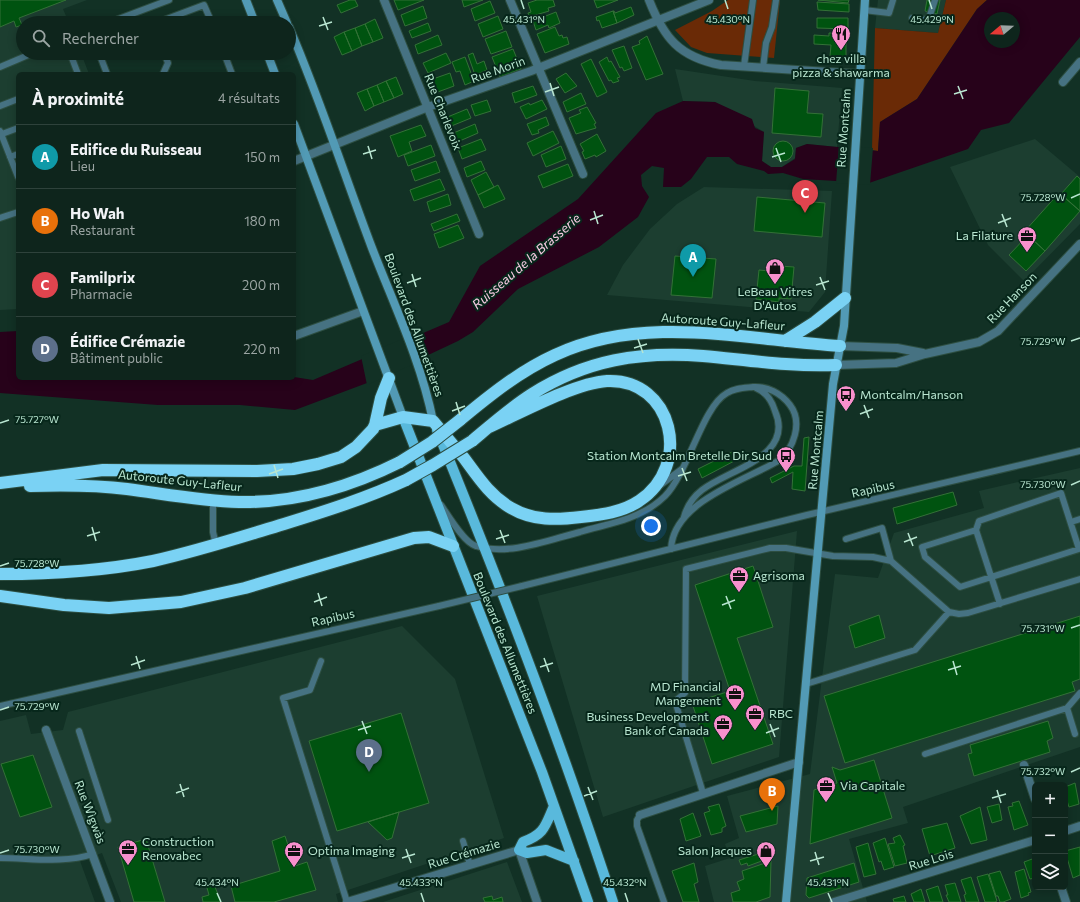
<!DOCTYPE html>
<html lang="fr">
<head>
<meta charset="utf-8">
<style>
  body { margin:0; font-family:Commissioner,sans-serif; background:#1c3129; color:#f1f3f6 }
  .controls { position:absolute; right:12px; bottom:12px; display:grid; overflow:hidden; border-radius:6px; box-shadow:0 2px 10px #0003 }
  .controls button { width:36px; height:36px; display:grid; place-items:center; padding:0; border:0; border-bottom:1px solid #2e423b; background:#0e251c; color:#f1f3f6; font:20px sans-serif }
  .compass { position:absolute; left:984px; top:12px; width:36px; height:36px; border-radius:50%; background:#0e251c; box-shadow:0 2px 10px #0003; rotate:251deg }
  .you { position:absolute; left:651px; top:526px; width:14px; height:14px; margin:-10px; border:3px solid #fff; border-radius:50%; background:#1a73e8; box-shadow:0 0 0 6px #1a73e833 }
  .badge { display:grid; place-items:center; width:26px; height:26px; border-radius:50%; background:#ea580c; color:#fff; font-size:13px; font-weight:700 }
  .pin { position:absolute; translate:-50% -33px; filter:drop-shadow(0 1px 2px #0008) }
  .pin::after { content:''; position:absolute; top:21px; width:14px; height:12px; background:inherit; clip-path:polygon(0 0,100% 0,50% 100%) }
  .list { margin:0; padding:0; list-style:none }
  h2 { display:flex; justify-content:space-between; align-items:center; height:52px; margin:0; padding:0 16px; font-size:17px }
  h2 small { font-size:13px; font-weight:400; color:#9ba5a3 }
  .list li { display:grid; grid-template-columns:26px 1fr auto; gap:12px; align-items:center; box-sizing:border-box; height:64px; padding:0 16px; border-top:1px solid #2e423b }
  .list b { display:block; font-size:15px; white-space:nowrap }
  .list p { margin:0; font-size:13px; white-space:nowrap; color:#9ba5a3 }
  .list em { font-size:13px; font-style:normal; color:#9ba5a3 }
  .icon { flex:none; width:22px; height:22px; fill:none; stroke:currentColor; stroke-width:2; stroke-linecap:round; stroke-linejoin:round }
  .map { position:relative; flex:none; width:1080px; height:902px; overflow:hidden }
  .search { position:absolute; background:#0e251c; box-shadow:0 2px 10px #0003; left:16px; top:16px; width:280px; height:44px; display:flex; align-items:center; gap:10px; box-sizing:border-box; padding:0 14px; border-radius:22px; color:#9ba5a3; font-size:15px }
  .panel { position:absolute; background:#0e251c; box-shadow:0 2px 10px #0003; left:16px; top:72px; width:280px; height:308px; border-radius:6px }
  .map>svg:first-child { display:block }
  .built { fill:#1c3e30 }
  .green { fill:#6a2a06 }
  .water { fill:#27021a; fill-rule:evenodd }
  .pier { fill:#123125 }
  .building { fill:#005310; stroke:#337137 }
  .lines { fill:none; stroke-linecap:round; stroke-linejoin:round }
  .service-casing { stroke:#2d4e41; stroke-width:8 }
  .minor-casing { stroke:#2d4e41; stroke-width:10 }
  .secondary-casing { stroke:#2d4e41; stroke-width:10 }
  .primary-casing { stroke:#2d4e41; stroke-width:12 }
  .motorway-casing { stroke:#2d4e41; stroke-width:14 }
  .service { stroke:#467282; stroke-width:6 }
  .minor { stroke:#467282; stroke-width:8 }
  .secondary { stroke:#529ab5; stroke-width:8 }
  .primary { stroke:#59b9dc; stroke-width:10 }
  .motorway { stroke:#7ad2f4; stroke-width:12 }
  .service-bridge-casing { stroke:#2d4e41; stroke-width:8; stroke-linecap:butt }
  .motorway-bridge-casing { stroke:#2d4e41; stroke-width:14; stroke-linecap:butt }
  .service-bridge { stroke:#467282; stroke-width:6 }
  .motorway-bridge { stroke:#7ad2f4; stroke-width:12 }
  .ticks { fill:none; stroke:#b9e6d1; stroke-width:1.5 }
  .labels { text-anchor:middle; stroke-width:4; stroke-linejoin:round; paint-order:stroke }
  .poi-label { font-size:12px; fill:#b9e6d1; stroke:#07271b; text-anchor:start }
  .street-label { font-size:12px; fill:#b9e6d1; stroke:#07271b }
  .water-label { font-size:13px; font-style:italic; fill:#f8cbe3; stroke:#07271b }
  .ticks-label { font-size:10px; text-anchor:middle; fill:#b9e6d1; stroke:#07271b; stroke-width:4; stroke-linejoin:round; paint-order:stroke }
</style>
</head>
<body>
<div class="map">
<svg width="1080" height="902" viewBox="0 0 1080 902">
  <rect width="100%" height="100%" fill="#123125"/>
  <path class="built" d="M0 0H87L63 9 69 23H23V53H81L89 74H18V309L0 310Z
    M878 0H946L938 33 875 28Z
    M675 69 755 81 842 88 837 147 807 144 796 148 795 158 782 167H771L762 161 764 132 715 102 683 101Z
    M1035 139 1080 177V224L1024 281 988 245 950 167Z
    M704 187 832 191 825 292 809 312 607 295 623 265 650 229 677 204Z
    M1080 468V747L903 807 908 823 849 839 867 902H714L705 866 730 858 725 844 739 838 727 796 810 774 835 574 878 578 894 533 984 508 979 491Z
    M797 531 779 757 603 817 537 596Z
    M402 626 455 679 504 838 336 894 338 902H121L102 853 80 861 95 902H0V721L26 715 31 734 63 730 68 712Z
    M507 862 522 902H383Z"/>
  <path class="green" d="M728 0H780L774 58 707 53 691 47 675 30 712 11Z
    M946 0H987L977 9 917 99 880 122 878 151 872 150 875 28 938 33Z"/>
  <path class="water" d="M987 0H1080V37L1009 123 981 130 968 149 869 183 803 179 783 173 768 174 764 171 737 164 729 157H707L691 179 681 187H663L664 168 652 166 641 175 642 186 649 197 638 217 599 247 518 289 473 332 458 341 375 380 295 410 240 405H158L0 393V332L18 331V378L294 377 313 380 449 322 480 266 578 199 656 113 683 101 715 102 752 119 755 128 764 132 762 161 771 167H782L795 159 796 148 807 144 878 151 880 122 917 99 977 9ZM990 18H1014V42H990Z"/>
  <path class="pier" d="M839 145 873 148 870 185 836 183Z
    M417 333 427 358 367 385 361 356Z"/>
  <path class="building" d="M0 0H66L19 18 22 25 16 27 14 21 0 27Z
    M350 0H355L358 6 341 13 337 5Z
    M394 0H424L398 10Z
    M462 0H483L464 7Z
    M537 0H553L555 6 548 8 549 11 529 17 528 13 531 12 528 3Z
    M594 0H618L597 8Z
    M818 0H849L848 3Z
    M927 0H940L937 14 925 11Z
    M490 1 495 13 475 21 471 9Z
    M817 2 849 4V12L818 10Z
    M423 6 427 18 405 26 401 15Z
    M631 7 634 15 617 23 613 11H614L615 13Z
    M613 11 617 23 602 28 599 20 597 21 596 17Z
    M556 12 560 23 549 28 548 25 536 30 533 21Z
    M498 16 503 29 483 37 478 24Z
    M817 18H848V29L817 28Z
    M375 19 383 38 373 42 365 24Z
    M428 23 431 31 412 38 409 31Z
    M365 24 373 42 362 46 355 28Z
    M555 27 559 36 562 35 563 38 567 37 569 44 545 53 537 34Z
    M355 28 362 46 352 51 344 32Z
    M506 31 512 47 491 54 485 39Z
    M344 32 352 51 342 55 334 37Z
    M829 33H846V57L830 56 831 45 814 44V35L829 36Z
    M438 35 442 45 418 54 415 45Z
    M647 36 663 74 646 80 632 47 640 44 639 41Z
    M624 46 632 68 624 71 622 67 620 68 612 50Z
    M513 49 521 69 500 77 492 57Z
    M446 53 451 63 428 73 423 63Z
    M473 53 477 64 484 61 487 70 475 75 468 55Z
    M465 57 474 81 465 85 460 71 456 72 452 62Z
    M607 57 609 62 611 61 620 77 617 78 619 81 613 83 611 80 609 81 599 62Z
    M591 59 607 92 597 97 581 64Z
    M450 73 454 86 435 93 430 80Z
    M566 73 577 86 565 93 556 79Z
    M396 77 403 94 394 98 386 81Z
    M386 81 394 98 384 102 377 85Z
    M377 85 384 102 374 106 367 89Z
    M533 86 537 95 515 103 512 93Z
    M775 88 809 91 807 113 823 114 821 137 772 133Z
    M367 89 374 106 365 111 357 93Z
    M581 93 586 104 567 112 563 102Z
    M487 100 491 111 475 116 471 105Z
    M542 100 547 109 526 119 520 107 529 103 530 105Z
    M587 107 596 123 594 124 596 128 576 134 569 118 581 113 579 110Z
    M467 109 471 118 449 127 445 118Z
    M546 117 549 125 538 130 539 133 532 135 527 124Z
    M475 124 478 133 455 143 451 134Z
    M421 125 426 136 409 142 412 151 398 157 390 136Z
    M553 131 559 143 533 156 527 143Z
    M597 134 606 151 596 157 595 155 585 159 582 152 584 151 580 144Z
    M481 139 486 150 462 159 458 148Z
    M773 151a10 10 0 1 1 20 0a10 10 0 1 1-20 0Z
    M431 145 435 156 408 166 404 155Z
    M561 146 566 159 546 167 541 155Z
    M436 161 440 172 415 181 411 170Z
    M481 161 485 170 467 177 464 168Z
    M568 164 573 176 543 188 538 176Z
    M486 172 494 187 478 195 471 180Z
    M1077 176 1080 179V211L1061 194Z
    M440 179 445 190 414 201 410 190Z
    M498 185 505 199 484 208 478 195Z
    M1059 193 1080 211 1045 251 1024 232Z
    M448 194 451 205 430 212 427 202Z
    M757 197 825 203 822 237 754 231Z
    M457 214 460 221 434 231 431 224Z
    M458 225 464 238 439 248 434 234Z
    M1028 235 1045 251 1026 271 1009 255Z
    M675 256 716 259 712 298 671 295Z
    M780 266 794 267 791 299 779 298V302L756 299 759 270 779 272Z
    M809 437 805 491 792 489 793 472 772 483 770 478 794 466H802L804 438Z
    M732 452 738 459 702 478 698 469Z
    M953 492 957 505 897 524 893 508Z
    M753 566 773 627 737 638 773 744 712 764 692 703 730 691 695 585Z
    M879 615 885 638 855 648 849 626Z
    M1080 616V679L1072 682 1075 691 845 763 824 696Z
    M401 713 429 803 337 831 309 741Z
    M1048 721 1053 738 1047 741 1050 752 974 776 968 754 972 753 970 745Z
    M33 755 52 807 20 817 1 764Z
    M874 760 892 818 810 844 814 790 837 783 832 767 840 770Z
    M1075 783 1079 804 1069 807 1065 794V787Z
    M1019 801 1028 825 1014 830 1008 807 1013 806 1012 803Z
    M719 804 726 826 722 828V832L711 835 704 813 710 811 708 807Z
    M999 804 1002 820 992 823 987 807Z
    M778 806 777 824 746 832 740 816Z
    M980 807 987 840 971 844 960 816Z
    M399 812 392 838 387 840 368 822Z
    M693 813 701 836 686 841 680 819Z
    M947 823 955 848 930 856 922 829Z
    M900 835 905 845 903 846 907 863 895 866 888 844 895 843 893 838Z
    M285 836 295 866 307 862 316 890 274 902H235L231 886 280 871 272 841Z
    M885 838 894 867 884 870 881 861 879 862 873 843Z
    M146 839 165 902H134L118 847Z
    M868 843 876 874 864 877 856 847Z
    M1080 847V875L1073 878 1065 851Z
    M768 851 770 858 748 866 747 863 741 865 739 860Z
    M1035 858V878L1030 879 1024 862Z
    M771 861 770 897 756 902H733L731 893 740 890 737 882 744 879 742 871Z
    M694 863 698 882 694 884 699 902H683L672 871Z
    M854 863 859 882 809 898 806 895 807 878Z
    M1024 869 1031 892 1028 893 1029 895 1021 898 1015 872Z
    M1000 871 1011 899 1003 902H1000L998 896H996L989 874Z
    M988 874 997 901 995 902H985L977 877Z
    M971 877 979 902H966L964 895 966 894 961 880Z
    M213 882 221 902H203L202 897 209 895 206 884Z
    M955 883 961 902H949L946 895H948L945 885Z
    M938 886 943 902H930L926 890Z
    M921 889 925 902H914L911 894Z
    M492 896 493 900 502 897 503 902H485L483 898Z
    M904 896 906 902H894L893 899Z"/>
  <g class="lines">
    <defs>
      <path id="service" d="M864 10 889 13 893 0
        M912 18 924 20 929 18 935 0
        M108 23 169 0
        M156 23 204 5 212 23
        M70 53 78 74
        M99 53 107 74
        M224 53 232 74
        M744 66 753 0
        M0 67 33 53
        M763 68 766 43 772 27 776 0
        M163 74 168 63 164 53
        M0 106 18 99
        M0 131 18 177
        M2 134 18 128
        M10 157 18 154
        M0 218 18 212
        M659 486 682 469
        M213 500V532L216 545
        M441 505C448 515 464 543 476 546 509 556 548 540 580 532 596 527 613 524 629 518 642 513 655 506 665 496 689 471 702 407 727 393 735 388 743 388 753 387 767 386 781 393 790 405 803 422 794 449 778 461 744 481 673 502 671 549
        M684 517C687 506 693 497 702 490 729 469 795 457 775 411 772 401 766 392 756 388
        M1071 522 1080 519
        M976 530 979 521 1061 493 1079 549 960 587 925 557 922 547 976 530 1000 604
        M846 539 882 528 891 561
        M522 586 807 515 1080 451
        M321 661 310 690 283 698 347 902
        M806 684 915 650 949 612
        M0 706 439 606
        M1067 708 1075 734
        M79 731 108 820
        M925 754 1067 708 1080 693
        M703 793 675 701 685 693 686 569 770 548H786L833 556 873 557 891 561 949 612 959 614 968 613 1080 579
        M640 815 637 820V826L664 902
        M463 841 470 865
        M0 858C31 858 63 864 93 854"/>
      <path id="minor" d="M384 0 479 234
        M510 0 583 174
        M649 0C664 38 679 57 721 65L860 74
        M1063 82 1080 62
        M294 161 428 107 531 71 709 0
        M294 336 363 311
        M840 346 897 348 923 353
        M836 365 896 363 925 354 979 342 998 331 1080 244
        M46 730 110 902
        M1024 765 1035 799
        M640 815 799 762
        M1065 831 1080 826
        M1061 887 1066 902
        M347 902 519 850 537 902
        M834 902 1035 840"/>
      <path id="secondary" d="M246 0 255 23
        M277 0 287 23
        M289 27C320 99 344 174 372 248 394 305 421 361 433 421
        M267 53 275 74
        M294 124 403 417
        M786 902 833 384 844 326 865 0"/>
      <path id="primary" d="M403 417 542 772 588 902
        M437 430C501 586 561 742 613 902
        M554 806C545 826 545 834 523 842L519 850 527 853 546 850 574 861"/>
      <path id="motorway" d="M785 341 815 322 845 298
        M460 420C490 395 520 371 555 355 645 313 746 340 840 346
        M375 425 403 417 433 421C443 433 454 446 464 458 478 477 490 496 511 508 533 521 557 520 581 517 601 515 623 512 639 501 693 466 673 378 607 381 575 383 520 413 489 427
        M472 441C491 425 510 408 532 394 586 360 640 351 703 356 747 360 792 367 836 365
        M0 483 103 470 257 471 293 469 318 464 341 457 356 447 373 429 375 425 381 398 389 378
        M30 486C63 485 95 485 127 489 165 494 202 501 239 502 295 503 350 487 400 462
        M0 574C51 574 103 571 153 561 198 551 241 537 284 524 326 511 367 498 406 480
        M0 596 64 605 109 608 181 602 245 588 414 538 429 537 453 546"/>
    </defs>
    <use href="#service" class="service-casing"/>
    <use href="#minor" class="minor-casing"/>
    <use href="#secondary" class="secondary-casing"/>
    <use href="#primary" class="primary-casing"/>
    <use href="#motorway" class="motorway-casing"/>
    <use href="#service" class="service"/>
    <use href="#minor" class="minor"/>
    <use href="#secondary" class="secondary"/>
    <use href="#primary" class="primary"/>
    <use href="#motorway" class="motorway"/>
    <defs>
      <path id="service-bridge" d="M439 606 522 586"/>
      <path id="motorway-bridge" d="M400 462 432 442 460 420
        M406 480 433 465 472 441"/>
    </defs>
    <use href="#service-bridge" class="service-bridge-casing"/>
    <use href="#motorway-bridge" class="motorway-bridge-casing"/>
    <use href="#service-bridge" class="service-bridge"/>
    <use href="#motorway-bridge" class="motorway-bridge"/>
  </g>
  <path class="ticks" d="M521 0 524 9M725 0 728 9M929 0 932 9M323 17 328 30M319 26 332 22M550 83 554 96M958 86 963 99M545 92 559 87M954 94 967 90M368 146 372 159M776 148 781 162M363 154 376 150M772 157 785 153M1071 198 1080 194M594 211 598 224M1002 214 1007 227M590 220 603 215M998 223 1011 218M412 274 416 287M820 277 825 290M407 283 421 278M816 285 829 281M638 339 643 353M1071 341 1080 338M634 348 647 344M456 402 460 415M864 405 869 418M452 411 465 406M860 414 873 409M0 423 9 420M274 465 278 478M682 468 687 481M269 474 283 469M678 476 691 472M1071 485 1080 481M92 527 96 541M500 530 505 543M908 533 913 546M87 536 100 532M496 539 509 535M904 542 917 537M0 566 9 563M318 593 322 606M726 596 731 609M314 602 327 597M722 605 735 600M1071 628 1080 625M136 656 140 669M544 658 549 672M953 661 957 675M131 665 145 660M540 667 553 663M948 670 961 666M0 710 9 707M362 721 367 734M770 724 775 737M358 730 371 726M766 733 779 728M1071 772 1080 768M180 784 184 797M588 787 593 800M997 790 1001 803M176 793 189 788M584 796 597 791M992 798 1006 794M406 849 411 863M815 852 819 865M0 853 9 850M402 858 415 854M810 861 824 857M217 893 221 902M421 893 424 902M625 893 628 902M828 893 832 902"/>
  <defs>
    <symbol id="restaurant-pin" viewBox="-11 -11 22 30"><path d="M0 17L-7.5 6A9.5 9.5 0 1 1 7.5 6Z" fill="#f890cd" stroke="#07271b"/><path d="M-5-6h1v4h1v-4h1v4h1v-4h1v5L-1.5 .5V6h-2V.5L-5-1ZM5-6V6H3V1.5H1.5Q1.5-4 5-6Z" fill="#111"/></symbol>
    <symbol id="office-pin" viewBox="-11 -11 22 30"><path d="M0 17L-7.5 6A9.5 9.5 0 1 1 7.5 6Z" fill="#f890cd" stroke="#07271b"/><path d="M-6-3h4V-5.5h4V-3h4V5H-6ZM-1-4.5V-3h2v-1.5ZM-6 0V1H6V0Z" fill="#111"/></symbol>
    <symbol id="shop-pin" viewBox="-11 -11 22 30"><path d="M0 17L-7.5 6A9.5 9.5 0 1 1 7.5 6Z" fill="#f890cd" stroke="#07271b"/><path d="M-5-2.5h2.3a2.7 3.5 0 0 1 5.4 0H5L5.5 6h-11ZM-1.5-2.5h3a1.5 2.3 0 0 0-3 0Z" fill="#111"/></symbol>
    <symbol id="bus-pin" viewBox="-11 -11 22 30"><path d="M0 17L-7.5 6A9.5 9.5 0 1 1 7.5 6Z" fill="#f890cd" stroke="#07271b"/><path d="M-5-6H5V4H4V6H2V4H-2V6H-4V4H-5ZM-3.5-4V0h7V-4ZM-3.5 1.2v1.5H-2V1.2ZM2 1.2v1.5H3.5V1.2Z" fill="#111"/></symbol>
  </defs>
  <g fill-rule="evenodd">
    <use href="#restaurant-pin" x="830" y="23" width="22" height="30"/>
    <use href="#office-pin" x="1016" y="225" width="22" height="30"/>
    <use href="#shop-pin" x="764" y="257" width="22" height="30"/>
    <use href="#bus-pin" x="835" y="384" width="22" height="30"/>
    <use href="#bus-pin" x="775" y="445" width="22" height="30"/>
    <use href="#office-pin" x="728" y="565" width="22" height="30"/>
    <use href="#office-pin" x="724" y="683" width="22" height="30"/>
    <use href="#office-pin" x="744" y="703" width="22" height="30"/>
    <use href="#office-pin" x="712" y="713" width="22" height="30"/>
    <use href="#office-pin" x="815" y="775" width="22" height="30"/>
    <use href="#office-pin" x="117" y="838" width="22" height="30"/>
    <use href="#office-pin" x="283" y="840" width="22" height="30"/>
    <use href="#shop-pin" x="755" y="840" width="22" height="30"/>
  </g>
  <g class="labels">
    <g class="poi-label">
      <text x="841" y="63" text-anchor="middle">chez villa<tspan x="841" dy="14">pizza &amp; shawarma</tspan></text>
      <text x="1013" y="240" text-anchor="end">La Filature</text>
      <text x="775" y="296" text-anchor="middle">LeBeau Vitres<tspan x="775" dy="14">D'Autos</tspan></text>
      <text x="860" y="399">Montcalm/Hanson</text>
      <text x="772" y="460" text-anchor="end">Station Montcalm Bretelle Dir Sud</text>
      <text x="753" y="580">Agrisoma</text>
      <text x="721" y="691" text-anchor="end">MD Financial<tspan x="721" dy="14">Mangement</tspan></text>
      <text x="769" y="718">RBC</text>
      <text x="709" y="721" text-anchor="end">Business Development<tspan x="709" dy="14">Bank of Canada</tspan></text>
      <text x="840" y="790">Via Capitale</text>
      <text x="142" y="846">Construction<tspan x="142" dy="14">Renovabec</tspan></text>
      <text x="308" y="855">Optima Imaging</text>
      <text x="752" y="855" text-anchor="end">Salon Jacques</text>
    </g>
    <g class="street-label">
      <text transform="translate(498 70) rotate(-20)" y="4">Rue Morin</text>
      <text transform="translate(443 112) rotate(68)" y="4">Rue Charlevoix</text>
      <text transform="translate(844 128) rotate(-86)" y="4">Rue Montcalm</text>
      <text transform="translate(1012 298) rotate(-46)" y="4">Rue Hanson</text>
      <text transform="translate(723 322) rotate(4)" y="4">Autoroute Guy-Lafleur</text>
      <text transform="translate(414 325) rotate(70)" y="4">Boulevard des Allumettières</text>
      <text transform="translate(816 450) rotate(-85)" y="4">Rue Montcalm</text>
      <text transform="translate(180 481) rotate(6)" y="4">Autoroute Guy-Lafleur</text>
      <text transform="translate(873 489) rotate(-13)" y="4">Rapibus</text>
      <text transform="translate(333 618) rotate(-13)" y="4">Rapibus</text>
      <text transform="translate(505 643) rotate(68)" y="4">Boulevard des Allumettières</text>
      <text transform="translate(90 812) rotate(69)" y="4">Rue Wìgwàs</text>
      <text transform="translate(464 854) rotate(-17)" y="4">Rue Crémazie</text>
      <text transform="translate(931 860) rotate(-17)" y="4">Rue Lois</text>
    </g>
    <g class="water-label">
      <text transform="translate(526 261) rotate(-41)" y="5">Ruisseau de la Brasserie</text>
    </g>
  </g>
  <g class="ticks-label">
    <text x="932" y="23">45.429°N</text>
    <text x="524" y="23">45.431°N</text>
    <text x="728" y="23">45.430°N</text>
    <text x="1043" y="201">75.728°W</text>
    <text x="1043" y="345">75.729°W</text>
    <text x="37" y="423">75.727°W</text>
    <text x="1043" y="488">75.730°W</text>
    <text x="37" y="567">75.728°W</text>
    <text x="1043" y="632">75.731°W</text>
    <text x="37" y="710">75.729°W</text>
    <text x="1043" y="775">75.732°W</text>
    <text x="37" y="853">75.730°W</text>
    <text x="217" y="886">45.434°N</text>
    <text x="421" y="886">45.433°N</text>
    <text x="625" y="886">45.432°N</text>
    <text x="828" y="886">45.431°N</text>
  </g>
</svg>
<div class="controls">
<button>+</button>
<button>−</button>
<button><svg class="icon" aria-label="layers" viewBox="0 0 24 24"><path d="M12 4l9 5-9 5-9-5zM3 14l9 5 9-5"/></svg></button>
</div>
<svg class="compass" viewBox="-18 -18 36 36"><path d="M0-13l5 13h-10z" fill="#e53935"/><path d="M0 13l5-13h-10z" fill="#9ba5a3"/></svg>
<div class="you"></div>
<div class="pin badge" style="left:693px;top:277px;background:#0f9aa8">A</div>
<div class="pin badge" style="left:772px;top:811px;background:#e8710a">B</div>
<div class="pin badge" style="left:805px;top:213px;background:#e0444e">C</div>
<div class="pin badge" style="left:369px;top:772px;background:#5c6f8a">D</div>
<div class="search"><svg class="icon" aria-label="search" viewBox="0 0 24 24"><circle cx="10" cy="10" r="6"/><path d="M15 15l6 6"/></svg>Rechercher</div>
<section class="panel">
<h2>À proximité<small>4 résultats</small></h2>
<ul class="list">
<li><span class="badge" style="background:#0f9aa8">A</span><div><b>Edifice du Ruisseau</b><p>Lieu</p></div><em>150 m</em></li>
<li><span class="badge" style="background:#e8710a">B</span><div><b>Ho Wah</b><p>Restaurant</p></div><em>180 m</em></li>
<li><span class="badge" style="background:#e0444e">C</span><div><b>Familprix</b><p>Pharmacie</p></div><em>200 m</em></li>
<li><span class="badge" style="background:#5c6f8a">D</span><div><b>Édifice Crémazie</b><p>Bâtiment public</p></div><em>220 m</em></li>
</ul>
</section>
</div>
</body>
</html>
